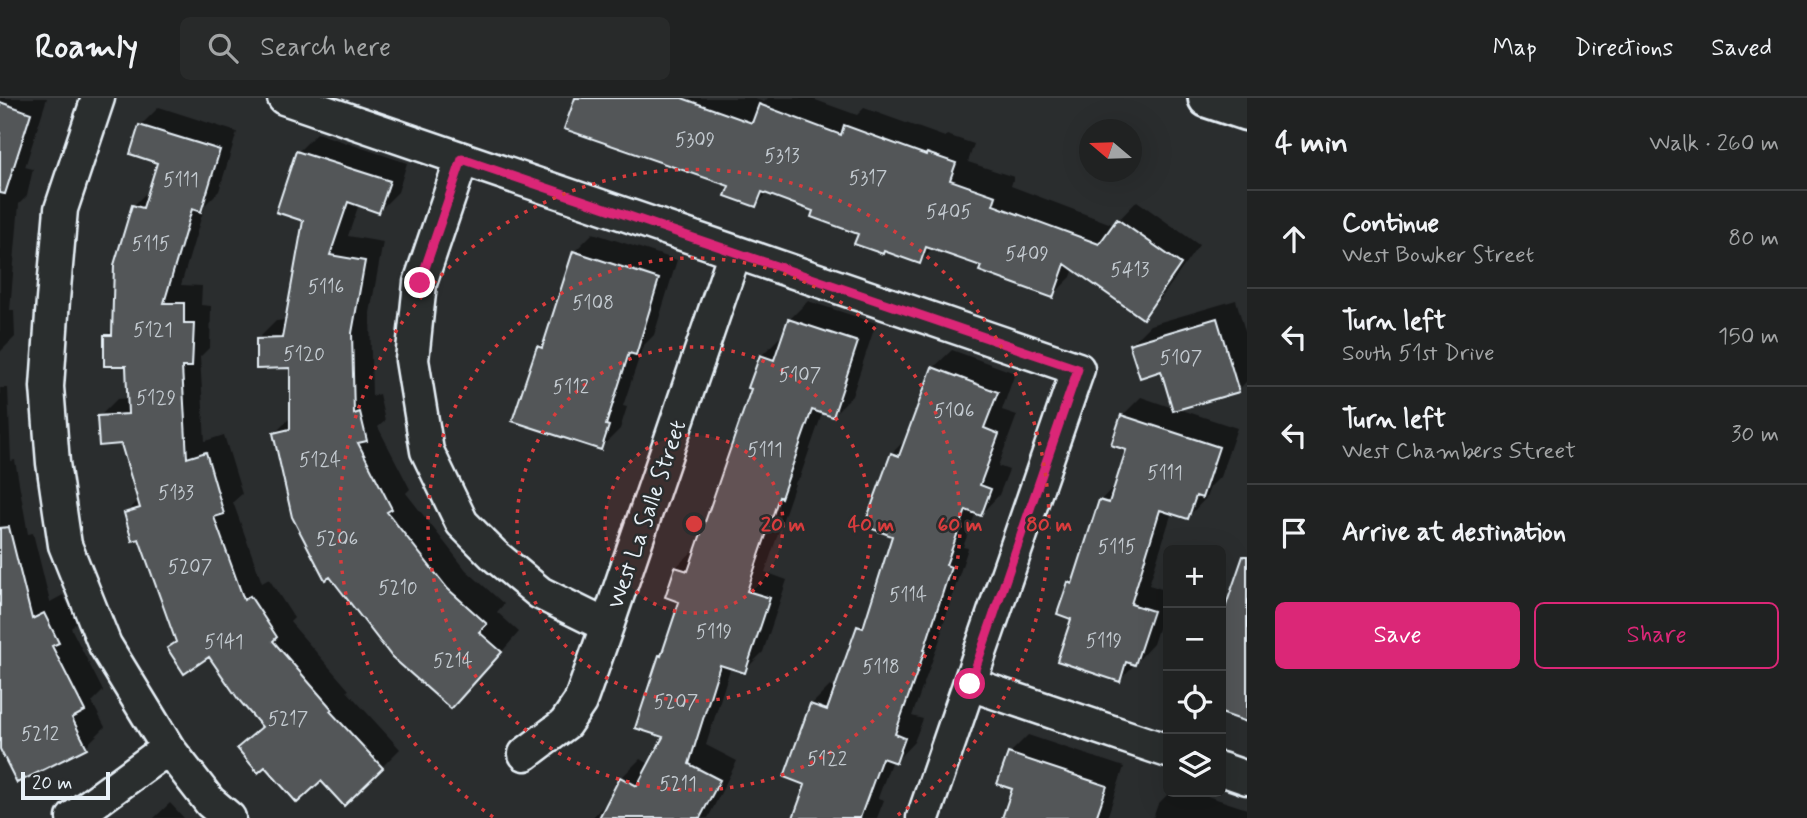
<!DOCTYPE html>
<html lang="en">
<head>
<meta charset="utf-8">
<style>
  body { margin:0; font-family:Mynerve,sans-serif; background:#282a2a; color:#f1f3f6 }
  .controls { position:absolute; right:21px; bottom:21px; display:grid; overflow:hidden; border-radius:10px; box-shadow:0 7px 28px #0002 }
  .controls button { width:63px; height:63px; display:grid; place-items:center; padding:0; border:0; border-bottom:2px solid #3d3f40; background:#202222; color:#f1f3f6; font:35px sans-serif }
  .compass { position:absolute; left:1079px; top:21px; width:63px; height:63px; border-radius:50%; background:#202222; box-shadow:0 7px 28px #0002; rotate:289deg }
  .scale { position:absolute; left:21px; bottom:18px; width:89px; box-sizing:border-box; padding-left:7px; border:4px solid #e8f1f8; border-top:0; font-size:19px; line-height:24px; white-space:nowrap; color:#e8f1f8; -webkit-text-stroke:5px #2a2d2e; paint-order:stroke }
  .stop { position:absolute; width:21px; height:21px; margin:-16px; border:5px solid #db2777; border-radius:50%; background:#fff }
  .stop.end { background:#db2777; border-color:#fff; box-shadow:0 2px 7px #0008 }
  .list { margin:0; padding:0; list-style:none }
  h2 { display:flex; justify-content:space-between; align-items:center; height:91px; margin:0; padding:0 28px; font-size:30px }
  h2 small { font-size:23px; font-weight:400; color:#a2a4a5 }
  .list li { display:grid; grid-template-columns:46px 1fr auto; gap:21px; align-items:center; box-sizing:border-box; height:98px; padding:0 28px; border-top:2px solid #3d3f40 }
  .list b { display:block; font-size:26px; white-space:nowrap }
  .list p { margin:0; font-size:23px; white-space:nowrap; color:#a2a4a5 }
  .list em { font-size:23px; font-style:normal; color:#a2a4a5 }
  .actions { display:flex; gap:14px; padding:21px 28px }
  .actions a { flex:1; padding:16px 0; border:2px solid #db2777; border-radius:10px; text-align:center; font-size:24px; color:#db2777 }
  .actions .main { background:#db2777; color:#fff }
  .icon { flex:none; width:38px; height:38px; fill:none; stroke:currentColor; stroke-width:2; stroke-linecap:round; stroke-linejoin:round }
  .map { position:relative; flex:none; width:1247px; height:720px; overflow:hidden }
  header { display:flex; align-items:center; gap:42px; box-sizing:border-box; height:98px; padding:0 35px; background:#202222; border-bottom:2px solid #3d3f40 }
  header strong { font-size:33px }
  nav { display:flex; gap:38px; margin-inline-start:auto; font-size:24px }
  .search { width:490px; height:63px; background:#282a2a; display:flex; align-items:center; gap:18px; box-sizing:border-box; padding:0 24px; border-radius:10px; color:#a2a4a5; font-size:26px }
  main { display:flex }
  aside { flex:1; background:#202222 }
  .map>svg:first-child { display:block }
  .shadow { fill:#0007 }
  .building { fill:#535759; stroke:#e8f1f8; stroke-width:2 }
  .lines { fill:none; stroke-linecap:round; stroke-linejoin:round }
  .street-casing { stroke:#e8f1f8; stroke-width:37 }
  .primary-casing { stroke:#e8f1f8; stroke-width:44 }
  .street { stroke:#2a2d2e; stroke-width:32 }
  .primary { stroke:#2a2d2e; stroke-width:38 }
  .route { stroke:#db2777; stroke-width:9 }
  .ring { fill:none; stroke:#d83c3d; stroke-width:3.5; stroke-dasharray:3.5 7 }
  .labels { text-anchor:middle; stroke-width:5; stroke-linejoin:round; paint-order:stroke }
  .number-label { font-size:19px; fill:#c3cad0 }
  .street-label { font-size:23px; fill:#e8f1f8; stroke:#2a2d2e }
  .centre { fill:#d83c3d; stroke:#2a2d2e; stroke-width:3.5 }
  .ring-label { font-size:21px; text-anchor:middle; font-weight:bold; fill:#d83c3d; stroke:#2a2d2e; stroke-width:5; stroke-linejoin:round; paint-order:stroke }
</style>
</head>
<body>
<header>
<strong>Roamly</strong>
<div class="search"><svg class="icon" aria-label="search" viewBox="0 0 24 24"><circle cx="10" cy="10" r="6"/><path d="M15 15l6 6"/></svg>Search here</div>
<nav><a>Map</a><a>Directions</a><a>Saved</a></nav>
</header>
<main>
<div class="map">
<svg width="1247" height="720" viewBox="0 0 1247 720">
  <rect width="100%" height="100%" fill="#2a2d2e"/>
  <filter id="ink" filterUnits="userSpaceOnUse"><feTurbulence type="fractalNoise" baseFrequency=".0143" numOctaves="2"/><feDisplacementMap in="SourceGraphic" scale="14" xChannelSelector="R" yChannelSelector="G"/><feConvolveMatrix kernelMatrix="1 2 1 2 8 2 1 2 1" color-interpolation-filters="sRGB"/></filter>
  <g filter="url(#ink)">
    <path class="shadow" d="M0 0H47L25 69 33 71 27 98 19 106 10 212H14L15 239 0 254Z
      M577 0H752L764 4 768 0H810L857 17 864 10 945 39 947 37 974 46 968 64 1014 79 1011 88 1114 127 1137 103 1199 147 1161 200 1143 218 1074 170 1071 179 1052 198 983 167 934 150 920 164 816 112 769 94 756 107 731 87Z
      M159 9 237 34 219 93 205 107 181 187 202 188 201 207 211 208 210 249 200 259 205 343 224 337 242 396 233 404 262 485 269 481 294 520 290 524 349 592 347 593 400 651 382 669 321 680 265 666 240 650 263 628 210 557 169 550 177 542 140 439 126 415 139 402 123 344 99 319 117 301 129 300 127 267 106 238 114 230 133 108 151 90 159 64 140 28Z
      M317 35 407 65 398 94 379 113 359 106 348 138 383 144 370 215 372 298 379 296 385 323 378 329 410 391 406 395 466 472 504 506 497 514 519 534 470 590 451 609 275 335 292 318V268L258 241 276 223 287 222 305 122 278 113 298 54Z
      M593 135 677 162 654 237 643 248 623 308 627 309 620 331 601 350 538 249 547 241 574 154Z
      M1236 202 1247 240V283L1238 292 1176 310 1237 330 1220 379 1210 389 1206 400 1188 419 1172 414 1149 487 1168 493V501L1153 546 1120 582 1073 520 1069 485 1077 477 1100 403 1117 385 1129 351 1122 318 1141 299 1173 310 1163 271 1131 246 1150 227Z
      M808 203 876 225 852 298 833 317 823 313 800 379 796 383 765 474 787 482 763 554 744 573 731 568 706 647 737 663 708 720H592L610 701 621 680 640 661 650 666 665 638 660 558 664 554 681 503 676 469 695 451H697L753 290 761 258 780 239 783 240 789 222Z
      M952 252 1015 275 1002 312 1017 317 998 368 1009 372 999 397 981 416 976 414 963 449 968 450 941 533H943L912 618 923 621 914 644 896 663 892 662 878 700 884 702 877 720H795L807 685 811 607 830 588 837 591 859 529 868 520 894 437 892 355 907 340 933 270Z
      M0 290H8L11 363 15 362 28 436 33 435 50 504 63 497 77 524 71 530 103 593 92 604 105 629 86 648H0Z
      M1028 637 1124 669 1107 720H1004L1014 690 1009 656Z
      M1170 694H1195L1247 711V720H1153L1158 706Z
      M170 705 184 720H154Z"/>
    <path class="building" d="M575 0H682L752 25 759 6 841 37 844 27 926 57 927 55 956 65 950 82 996 98 993 107 1099 146 1117 121 1181 166 1143 221 1065 166 1053 200 979 173 981 168 926 149 920 166 884 153 883 156 854 146 858 136 811 119 813 113 762 94 756 109 725 98 729 88 564 31Z
      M0 4 31 15 5 96 0 95Z
      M139 27 220 52 201 114 192 111 164 205H184V225H194L192 269H182L187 360 206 354 224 416 214 419 244 502 250 498 277 539 273 543 332 611 330 613 383 670 344 708 321 683 297 705 265 669 258 675 237 650 262 629 238 601 209 559 184 576 167 550 176 544 139 441 132 443 124 415 140 410 121 346 99 348 97 318 128 316 126 268H104V237H112L114 167 132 107 143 110 157 65 130 56Z
      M296 53 390 83 379 115 348 104 330 157 365 163 352 235 354 316 360 314 367 343 358 345 392 411 387 414 448 491 487 526 479 534 502 554 451 611 392 559 330 479 325 482 292 419 273 335 290 331V270L256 271V241L282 240 303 123 276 114Z
      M573 153 659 181 636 257 629 255 606 327 609 328 601 352 512 323 537 248 542 250Z
      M1217 220 1239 294 1173 313 1161 273 1140 280 1129 246Z
      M788 221 858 244 833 319 812 312 781 400 779 399 747 493 770 500 745 575 720 567 689 666 720 682 700 720H599L620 679 637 688 663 639 635 630 659 557 661 558 679 504 665 499 675 469 688 473 751 291 748 290 760 257 774 262Z
      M932 269 998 294 984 330 999 336 980 387 991 391 981 418 966 412 946 467 951 469 924 552H925L895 636 905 640 896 665 882 660 860 720H793L805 687 784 679 810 606 827 612 857 528 863 530 892 438 864 428 891 355 899 358Z
      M1121 317 1219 349 1202 400 1196 398 1188 421 1160 412 1131 506 1153 513 1135 567 1126 564 1120 584 1057 563 1071 521 1057 516 1068 484 1072 486 1099 402 1109 405 1126 352 1111 347Z
      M9 429 32 521 44 515 59 545 52 548 85 613 72 620 87 650 17 685 0 651V430Z
      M1243 458H1247V624L1221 615V522Z
      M1008 655 1107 688 1096 720H1002L1012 691 997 686Z"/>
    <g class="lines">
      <defs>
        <path id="street" d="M98 0 61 111 53 202 47 289 53 365 65 447 105 547 168 650 210 704 229 720
          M284 0 1078 271 923 720
          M462 61 420 185 412 262 427 353 462 425 494 457 540 495 607 528
          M970 586 1168 653
          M525 656 565 626 580 604 607 528 735 154
          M1221 671 1247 680
          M73 720 168 650"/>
        <path id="primary" d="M1208 0 1247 13"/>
      </defs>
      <use href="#street" class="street-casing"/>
      <use href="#primary" class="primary-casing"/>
      <use href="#street" class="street"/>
      <use href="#primary" class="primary"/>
    </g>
  </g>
  <g class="lines" filter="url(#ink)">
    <path class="route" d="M420 185 462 61 1078 271 970 586"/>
  </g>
  <circle cx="694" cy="426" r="89" fill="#d83c3d" fill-opacity=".12"/>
  <g class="ring">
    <circle cx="694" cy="426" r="89"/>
    <circle cx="694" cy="426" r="177"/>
    <circle cx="694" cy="426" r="266"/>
    <path d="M493 719A355 355 0 1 1 895 719"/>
  </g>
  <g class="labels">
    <g class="number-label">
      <text x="695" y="48">5309</text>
      <text x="782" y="64">5313</text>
      <text x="868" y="86">5317</text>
      <text x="181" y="88">5111</text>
      <text x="949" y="120">5405</text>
      <text x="151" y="152">5115</text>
      <text x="1027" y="162">5409</text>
      <text x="1130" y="178">5413</text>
      <text x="326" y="195">5116</text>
      <text x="593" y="211">5108</text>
      <text x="153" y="238">5121</text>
      <text x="304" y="262">5120</text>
      <text x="1181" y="266">5107</text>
      <text x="800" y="283">5107</text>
      <text x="571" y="295">5112</text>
      <text x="156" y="306">5129</text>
      <text x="954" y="319">5106</text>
      <text x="765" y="358">5111</text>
      <text x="320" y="368">5124</text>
      <text x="1165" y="381">5111</text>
      <text x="176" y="401">5133</text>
      <text x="337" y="447">5206</text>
      <text x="1117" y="455">5115</text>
      <text x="190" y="475">5207</text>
      <text x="398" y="496">5210</text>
      <text x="908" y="503">5114</text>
      <text x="714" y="540">5119</text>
      <text x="1104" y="549">5119</text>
      <text x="224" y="550">5141</text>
      <text x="453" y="569">5214</text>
      <text x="881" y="575">5118</text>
      <text x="676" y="610">5207</text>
      <text x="288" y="627">5217</text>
      <text x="40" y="642">5212</text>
      <text x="827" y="667">5122</text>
      <text x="678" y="692">5211</text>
    </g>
    <g class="street-label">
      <text transform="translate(646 416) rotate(-71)" y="8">West La Salle Street</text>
    </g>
  </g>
  <circle cx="694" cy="426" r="10" class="centre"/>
  <g class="ring-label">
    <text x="783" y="433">20 m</text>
    <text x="871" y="433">40 m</text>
    <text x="960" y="433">60 m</text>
    <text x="1049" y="433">80 m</text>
  </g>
</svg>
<div class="controls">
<button>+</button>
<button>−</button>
<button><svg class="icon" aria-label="locate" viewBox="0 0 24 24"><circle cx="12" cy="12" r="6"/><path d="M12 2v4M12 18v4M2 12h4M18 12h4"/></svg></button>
<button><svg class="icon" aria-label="layers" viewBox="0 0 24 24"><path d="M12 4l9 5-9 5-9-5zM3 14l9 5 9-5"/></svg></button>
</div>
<svg class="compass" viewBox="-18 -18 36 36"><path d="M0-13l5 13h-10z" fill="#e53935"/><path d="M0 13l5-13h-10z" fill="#a2a4a5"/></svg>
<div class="scale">20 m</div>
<div class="stop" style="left:970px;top:586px"></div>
<div class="stop end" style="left:420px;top:185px"></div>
</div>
<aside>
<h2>4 min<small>Walk · 260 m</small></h2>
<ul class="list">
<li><svg class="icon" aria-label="ahead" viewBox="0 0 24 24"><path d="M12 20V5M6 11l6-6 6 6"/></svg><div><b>Continue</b><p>West Bowker Street</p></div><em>80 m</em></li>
<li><svg class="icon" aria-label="left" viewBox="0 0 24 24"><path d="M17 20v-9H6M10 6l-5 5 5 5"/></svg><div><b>Turn left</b><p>South 51st Drive</p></div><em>150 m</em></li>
<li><svg class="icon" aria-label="left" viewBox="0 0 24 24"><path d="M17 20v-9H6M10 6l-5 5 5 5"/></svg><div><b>Turn left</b><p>West Chambers Street</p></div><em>30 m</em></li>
<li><svg class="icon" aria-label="arrive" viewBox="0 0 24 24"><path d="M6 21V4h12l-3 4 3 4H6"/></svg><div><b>Arrive at destination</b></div></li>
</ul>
<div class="actions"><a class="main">Save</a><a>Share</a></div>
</aside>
</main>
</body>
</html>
